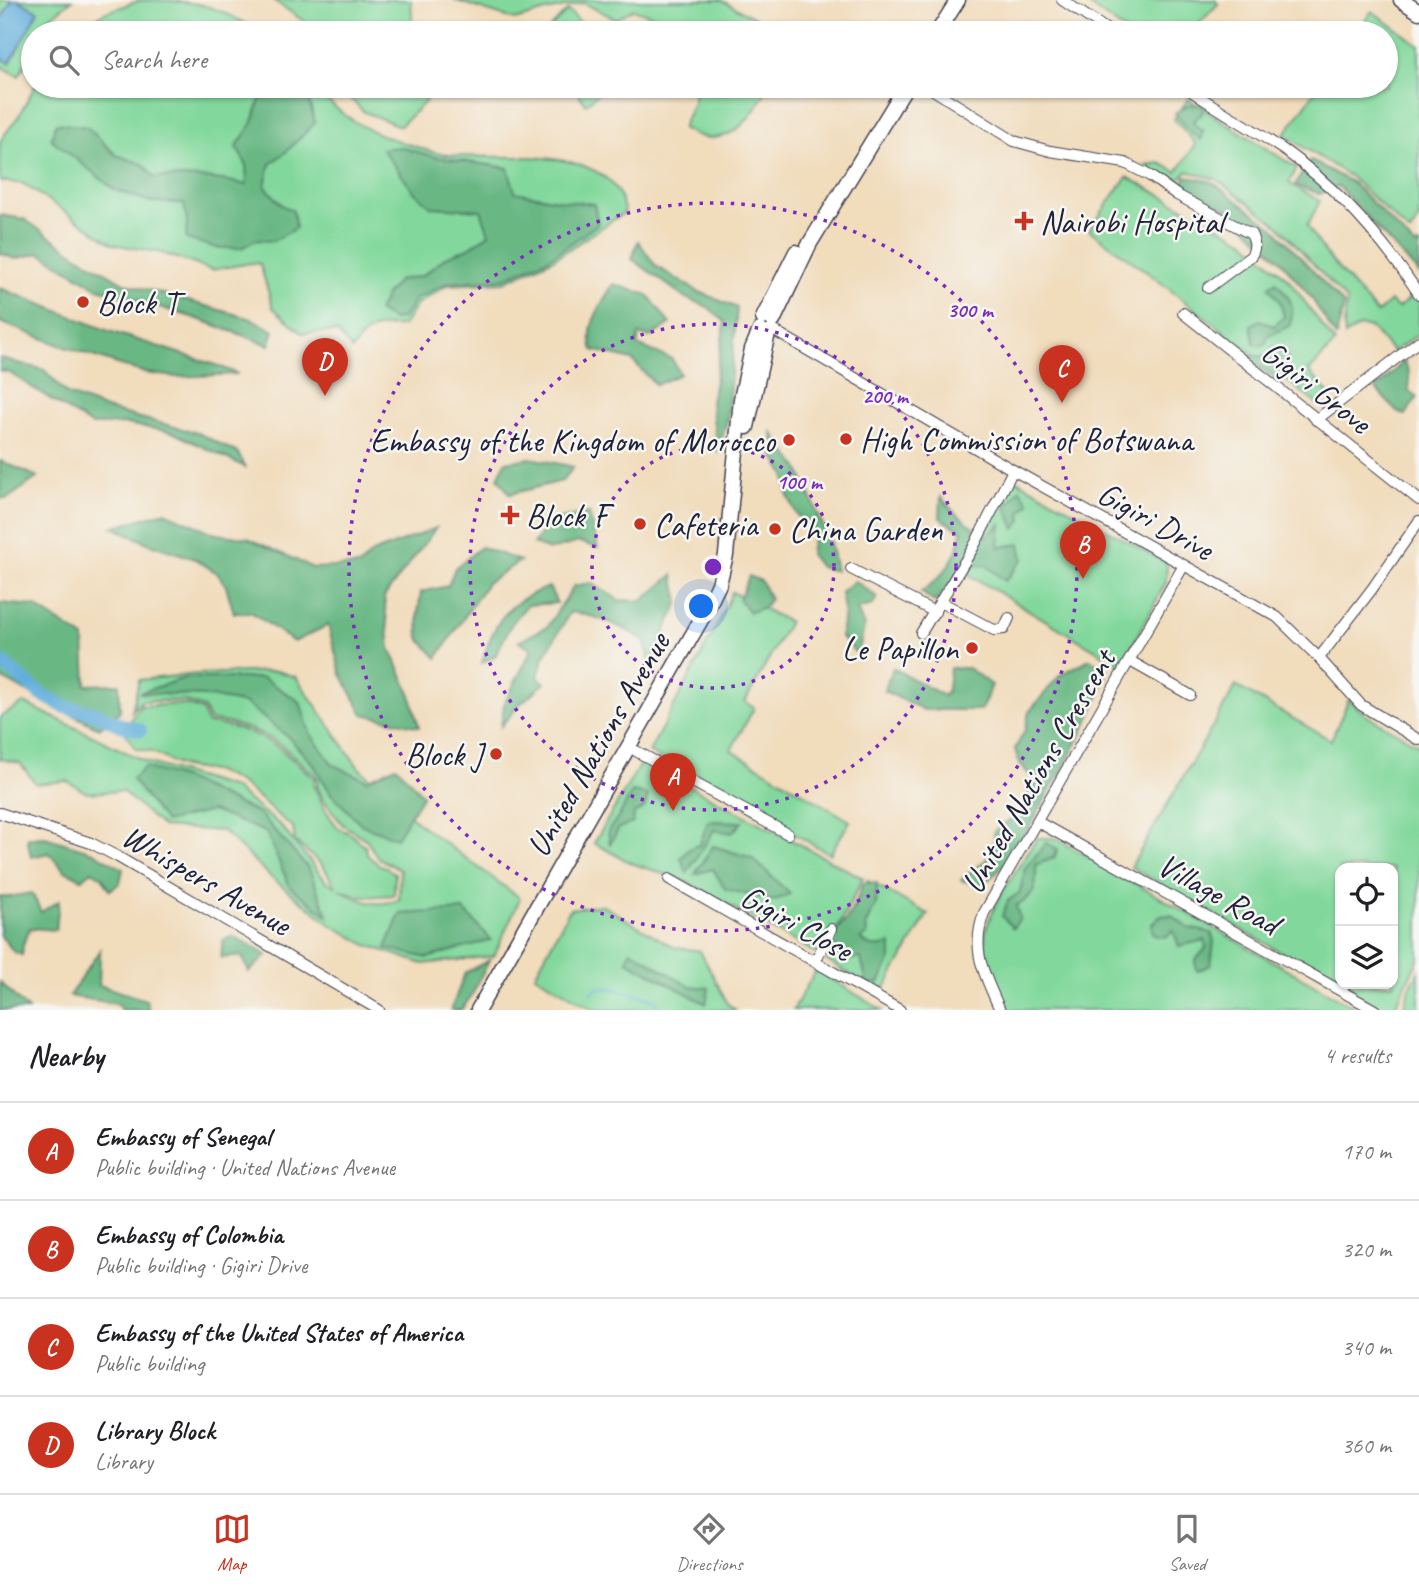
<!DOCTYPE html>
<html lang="en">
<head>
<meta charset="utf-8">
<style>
  body { margin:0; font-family:Caveat,sans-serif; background:#f2f2f2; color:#202124 }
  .controls { position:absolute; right:21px; bottom:21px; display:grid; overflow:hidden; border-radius:14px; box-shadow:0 2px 5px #0004 }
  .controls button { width:63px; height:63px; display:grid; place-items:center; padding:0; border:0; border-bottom:2px solid #e0e0e0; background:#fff; color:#202124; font:35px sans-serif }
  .you { position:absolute; left:702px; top:607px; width:24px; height:24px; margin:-18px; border:5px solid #fff; border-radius:50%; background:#1a73e8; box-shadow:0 0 0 10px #1a73e833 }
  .badge { display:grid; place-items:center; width:46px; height:46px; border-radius:50%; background:#c8321e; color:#fff; font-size:23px; font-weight:700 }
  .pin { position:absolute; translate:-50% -58px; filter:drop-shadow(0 2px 4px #0008) }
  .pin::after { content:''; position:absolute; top:37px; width:24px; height:21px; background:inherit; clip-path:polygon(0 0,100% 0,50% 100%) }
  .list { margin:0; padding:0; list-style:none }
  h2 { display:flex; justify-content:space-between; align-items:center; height:91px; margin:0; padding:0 28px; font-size:30px }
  h2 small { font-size:23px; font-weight:400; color:#757577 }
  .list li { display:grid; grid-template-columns:46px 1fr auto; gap:21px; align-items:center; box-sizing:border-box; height:98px; padding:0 28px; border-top:2px solid #e0e0e0 }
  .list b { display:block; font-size:26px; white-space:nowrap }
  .list p { margin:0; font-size:23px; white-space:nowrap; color:#757577 }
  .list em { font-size:23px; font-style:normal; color:#757577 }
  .icon { flex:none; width:38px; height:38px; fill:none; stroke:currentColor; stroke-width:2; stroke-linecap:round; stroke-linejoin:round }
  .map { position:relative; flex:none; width:1419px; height:1010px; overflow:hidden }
  .search { position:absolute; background:#fff; box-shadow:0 2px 5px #0004; left:21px; right:21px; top:21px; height:77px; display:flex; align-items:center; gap:18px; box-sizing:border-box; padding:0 24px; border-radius:38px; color:#757577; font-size:26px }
  .sheet { height:483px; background:#fff }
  nav { display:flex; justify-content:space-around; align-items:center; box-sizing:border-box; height:98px; border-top:2px solid #e0e0e0; background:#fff; font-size:19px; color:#757577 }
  nav a { display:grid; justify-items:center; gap:4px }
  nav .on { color:#c8321e }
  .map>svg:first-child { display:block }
  .green { fill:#82d89c; stroke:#527d6c; stroke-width:2; fill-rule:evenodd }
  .forest { fill:#69b884; stroke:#466d60; stroke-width:2 }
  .water { fill:#64afdc; stroke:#43688c; stroke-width:2 }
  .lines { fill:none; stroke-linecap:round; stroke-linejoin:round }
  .stream { stroke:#64afdc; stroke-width:2.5 }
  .river { stroke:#64afdc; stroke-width:14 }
  .street-casing { stroke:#413e4e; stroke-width:12 }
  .secondary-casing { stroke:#413e4e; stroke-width:17 }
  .street { stroke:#fff; stroke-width:10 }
  .secondary { stroke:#fff; stroke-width:14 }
  .ring { fill:none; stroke:#7b2cbf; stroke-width:3.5; stroke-dasharray:3.5 7 }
  .poi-dot { fill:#c8321e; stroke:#f6f6f2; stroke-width:2.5 }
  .labels { text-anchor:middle; stroke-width:5; stroke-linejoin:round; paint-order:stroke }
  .poi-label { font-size:33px; fill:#22223b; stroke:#f6f6f2; text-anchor:start }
  .street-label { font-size:33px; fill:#22223b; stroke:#f6f6f2 }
  .centre { fill:#7b2cbf; stroke:#f6f6f2; stroke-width:3.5 }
  .ring-label { font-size:21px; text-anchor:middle; font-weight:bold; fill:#7b2cbf; stroke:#f6f6f2; stroke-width:5; stroke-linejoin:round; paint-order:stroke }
</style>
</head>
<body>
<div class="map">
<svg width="1419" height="1010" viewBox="0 0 1419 1010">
  <rect width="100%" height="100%" fill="#f6f6f2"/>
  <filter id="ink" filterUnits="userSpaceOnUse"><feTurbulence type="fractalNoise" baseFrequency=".0143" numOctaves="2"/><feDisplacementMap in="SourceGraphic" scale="14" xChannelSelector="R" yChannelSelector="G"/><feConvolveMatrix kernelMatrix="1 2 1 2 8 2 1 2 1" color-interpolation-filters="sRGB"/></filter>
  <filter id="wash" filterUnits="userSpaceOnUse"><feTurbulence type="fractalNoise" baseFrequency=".00686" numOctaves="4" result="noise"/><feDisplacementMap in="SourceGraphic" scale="28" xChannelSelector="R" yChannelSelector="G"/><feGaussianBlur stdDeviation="1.57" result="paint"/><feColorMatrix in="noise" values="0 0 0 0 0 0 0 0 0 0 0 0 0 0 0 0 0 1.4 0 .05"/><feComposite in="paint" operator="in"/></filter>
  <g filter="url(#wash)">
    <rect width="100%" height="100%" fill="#f1dcbc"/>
    <path class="green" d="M0 0H72L47 20 41 33H33V48L19 76 0 66Z
      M141 0C195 0 216 4 261 33H74L104 13Z
      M273 0H411L413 33H310L305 22Z
      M454 0H721L783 33H677L656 17 633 9 616 19 584 3 546 11 515 20Z
      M1086 0H1215L1218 4 1194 29 1184 26 1181 33H1128L1085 2Z
      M568 10 584 26 576 33H545Z
      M1372 11 1419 45V219L1410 233 1351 177 1284 135 1319 86H1386V33H1356Z
      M35 86H312C346 120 365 131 411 145 421 148 431 152 441 154 490 163 588 142 618 192 621 198 623 206 625 212L552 260 504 282 448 285 417 304 403 326C377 326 367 326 352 350L337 332 302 333 273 308 260 264 251 263 212 270 162 253 113 244 24 184 0 181V141L20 114Z
      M337 86H419L426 101 400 126 364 112Z
      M572 86H606L586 104Z
      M695 86H769C755 110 741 139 708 138 700 138 689 131 682 128L694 100Z
      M1188 99 1297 168 1289 183 1320 201 1307 226 1329 258 1377 313 1390 301 1398 308 1413 295 1419 304V334L1393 352 1371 328 1360 326 1345 336 1344 327 1347 301 1278 225 1216 179 1187 171 1172 185 1145 165 1160 163 1177 172 1196 144 1174 119Z
      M1127 177 1244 240 1288 279 1335 343 1309 371 1328 393 1317 404 1151 275 1089 230Z
      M1015 479 1167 563 1166 583 1121 665 966 573 989 524Z
      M732 592 789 622 745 702 754 708 731 750 850 821 830 854 649 752 719 622Z
      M277 671 296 677 359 768 422 826 520 898 494 956 423 964 367 945 330 924 272 878 223 831 163 827 122 791 87 793 67 781 36 784 20 763 0 759V717L24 703 146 762 233 788 280 825 326 881 336 887 323 866 295 841 293 827C267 809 251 784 219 773 205 768 188 770 176 764 157 756 159 751 136 749L126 734 133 716 141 706 184 704 202 710 207 723C261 729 276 744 315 779L313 784 326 811 338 828 351 834 365 846 368 856 378 864 395 873 394 895 361 897 339 889C360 901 374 908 399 900L400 870 377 857 367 840 342 824 323 799 317 786 318 778C277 741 266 728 209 720L204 708 184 701H142L132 711 139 680 197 674Z
      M1236 686 1331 740 1349 699 1364 714 1419 745V958L1393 1010H1383L1131 867ZM1340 868H1393V984H1340Z
      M642 761 863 878 823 957 685 881 631 863 594 843Z
      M1037 838H1055L1359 1010H1008C998 988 983 963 985 938 986 910 1022 863 1037 838Z
      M867 880 928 914 882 993 826 960Z
      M602 905 674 947 700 951 728 1004 736 1010H594L535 975 570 909Z
      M816 970 882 1010H793Z
      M1419 971V1010H1403L1410 987Z"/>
    <path class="forest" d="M264 86C306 86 304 81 315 123L287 151 270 164 265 186 282 205 293 211 296 228 273 241 256 240 241 248H217L186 239 187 221 184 203 151 202 115 190 51 139 56 123 87 127 116 155 143 164 154 177C187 177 216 177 247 185L246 164 236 147 253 122Z
      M1204 104 1202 114 1193 121 1197 127 1203 130 1201 140 1186 127 1175 113 1188 105Z
      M400 147 436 157 508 168 515 192 558 200 594 204 598 224 548 259 503 279 447 283 416 299 403 318 393 320 378 311 386 295 399 280 422 276 446 257 469 248 489 234 481 210 432 207 415 193 382 149Z
      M1310 160 1353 183 1415 246 1419 245V274L1338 186 1320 194 1295 185Z
      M1185 176 1212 182 1275 229 1344 305 1336 337 1311 297 1280 260 1229 210 1182 187Z
      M0 215 24 219 78 256 124 283 252 319 274 331 269 345 195 318 98 288 40 253 15 259 0 253Z
      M638 241 656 266 697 291 737 308 727 420 718 453 711 403 725 322 708 307 686 298 632 259Z
      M1276 282C1290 298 1297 305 1289 326L1268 336 1265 345 1254 344 1251 325 1260 320 1274 326 1284 317 1280 302 1269 287Z
      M613 284 648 295 670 324 650 337 639 335 637 345 672 359 680 374 656 385 632 360 593 350C584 326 602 305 613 284Z
      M0 288 106 330 216 365 238 374 176 377 145 373 62 346 0 322Z
      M1273 347 1283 348 1288 359 1277 379 1245 358 1249 356 1272 357Z
      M0 358 44 370 67 394 106 409 198 433 238 453 245 467 172 432 126 424 91 425 8 372 0 371Z
      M1404 361 1409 373V391L1417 398 1405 415 1397 412 1376 389Z
      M772 432 799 469 830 542 836 571 820 567 810 554 813 536 796 513 788 496 785 475 773 455Z
      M530 458 574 467 562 481 510 494 498 478 505 462Z
      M0 461H1L38 477 7 499 0 498Z
      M1020 489 1029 503 1021 512 1022 520 1015 529 1006 507Z
      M941 497 953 511 986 537 1001 524 999 547 1020 544 1023 559 1005 581 986 565 968 566 934 602 921 592C944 576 957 559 962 531L940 518Z
      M165 512 216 534 248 538 313 568 359 566 372 553 436 528 384 597 390 648 410 693 419 727 363 714 341 674 328 625 294 642 251 612 234 613 226 586 217 573 195 559 150 544 113 527Z
      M589 513 598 548 579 542 550 550 533 544 551 520Z
      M481 547 520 561 487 583 437 658 419 638 418 613 421 592 448 586 455 568Z
      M673 575 679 602 658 647 651 666 644 640C619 625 598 616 570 612L543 659 538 677 545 683 520 704 501 726 504 704 532 649 519 641 547 627 574 586 591 583 619 600 642 601Z
      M749 576 761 581 770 599 764 607 750 612 739 600Z
      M855 581 877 597 873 605 857 609 864 627 858 655 841 637 844 611 841 592Z
      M549 587 557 603 527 605 512 623 495 656 482 663C493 622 508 601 549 587Z
      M0 603 34 606 84 638 86 685 119 684 120 711 99 728 0 678Z
      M1090 659 1108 670C1093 717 1069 759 1044 801 1026 832 1010 869 978 886L961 880C982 859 992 868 995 830L1012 819 1036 783 1019 762 1015 749 1025 730 1029 712 1060 675Z
      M893 668 944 696 948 689 950 668H968L992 685 981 710H924L884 691Z
      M185 678H263L300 702 310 733 333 765 367 780 396 766 423 795 396 838 362 825 331 794 314 765 287 736 246 704 205 696 139 693Z
      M145 767 183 778 260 814 309 869 328 916 290 887 266 832 212 811 165 822 132 779Z
      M632 792 648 795 645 807 634 814 633 823 619 828 610 844 608 831 619 816Z
      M708 821 742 822 732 833 714 830 687 873 681 858 689 849 700 844Z
      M45 837 93 852 123 869 120 883 110 890 102 877 92 871 82 879 65 871 49 853 31 857 27 838Z
      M1046 843 1058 849 1054 858 1036 865C1037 888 1036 895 1016 906L1020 918 1013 928 1002 916 1008 901 1020 892 1025 868Z
      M713 846 752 858 790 894 773 901 725 889 713 869 695 874Z
      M863 883H877L876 905 866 924 867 935 861 939C870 949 880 947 891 944V959L879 983 867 984 861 958 842 960 830 939 854 910Z
      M32 893 41 912 59 901 56 930 30 928 23 945 22 955 14 952 0 935V897H8Z
      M464 910 491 940 427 958 386 948 400 914Z
      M1171 915 1189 928 1212 933 1214 942 1211 965 1197 971 1195 961 1206 948 1205 940 1179 946 1173 930 1166 937 1154 935 1151 925 1160 916Z
      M234 936 267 955 249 972 242 956 221 958 223 940Z
      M100 950 99 985 146 1000 149 1010H121L118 1004 69 996Z
      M631 950 689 986 709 988 706 1004 627 961Z
      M489 960 472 995 461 1010H451L465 973Z
      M0 982 28 1010H0Z"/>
    <path class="water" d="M12 0H18L38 11 10 63 0 57V21Z"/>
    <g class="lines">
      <path class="stream" d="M590 993 598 988H611L653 999 662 1010"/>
      <path class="river" d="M0 661 39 693 65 707 94 713 121 725 140 730"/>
    </g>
  </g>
  <g filter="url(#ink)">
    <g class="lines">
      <defs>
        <path id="street" d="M1062 0 1112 33
          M927 86 1014 141 1050 151 1125 163 1150 176 1177 195 1251 234C1255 243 1256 248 1251 256L1208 288
          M1184 86C1217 110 1254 129 1288 153 1341 191 1383 240 1419 294
          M1183 313 1419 500
          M773 330 1013 470 1277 617 1319 658 1361 705 1419 740
          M1316 420 1419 341
          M851 569 935 612
          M941 602 994 630 1004 629 1009 618
          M921 633 973 548 1013 470
          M1319 658 1372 589 1419 521
          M1130 661 1190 695
          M636 751 788 834
          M0 813 91 843 118 857 379 1010
          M1038 822 1375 1010
          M669 879 900 1010
          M815 962 831 929
          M1000 1010C985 975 970 952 984 913L1184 565"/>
        <path id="secondary" d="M1401 0 1419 12
          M937 33 958 0
          M763 318 796 252
          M773 321 810 243 906 86
          M747 427 768 333
          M478 1010 706 611 719 584 726 555 741 399 752 349 760 330"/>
      </defs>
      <use href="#street" class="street-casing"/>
      <use href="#secondary" class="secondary-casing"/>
      <use href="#street" class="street"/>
      <use href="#secondary" class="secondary"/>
    </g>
  </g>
  <g class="ring">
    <circle cx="713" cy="567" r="121"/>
    <circle cx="713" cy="567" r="243"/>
    <circle cx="713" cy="567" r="364"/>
  </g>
  <g class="poi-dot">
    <path d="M1020.5 210.5h7v7h7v7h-7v7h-7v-7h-7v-7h7z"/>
    <circle cx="83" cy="302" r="7"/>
    <circle cx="846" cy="439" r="7"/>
    <circle cx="789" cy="440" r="7"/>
    <path d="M506.5 504.5h7v7h7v7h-7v7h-7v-7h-7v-7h7z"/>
    <circle cx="640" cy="524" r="7"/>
    <circle cx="775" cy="529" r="7"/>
    <circle cx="972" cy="648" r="7"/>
    <circle cx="496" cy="754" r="7"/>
  </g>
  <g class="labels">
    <g class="poi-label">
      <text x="1040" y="233">Nairobi Hospital</text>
      <text x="97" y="314">Block T</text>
      <text x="860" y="451">High Commission of Botswana</text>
      <text x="775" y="452" text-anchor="end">Embassy of the Kingdom of Morocco</text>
      <text x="526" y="527">Block F</text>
      <text x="654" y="536">Cafeteria</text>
      <text x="789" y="541">China Garden</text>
      <text x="958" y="660" text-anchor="end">Le Papillon</text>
      <text x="482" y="766" text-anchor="end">Block J</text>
    </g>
    <g class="street-label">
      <text transform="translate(1317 386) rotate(38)" y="12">Gigiri Grove</text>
      <text transform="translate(1156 520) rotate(29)" y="12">Gigiri Drive</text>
      <text transform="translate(597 744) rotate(-60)" y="12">United Nations Avenue</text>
      <text transform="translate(1037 771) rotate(-60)" y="12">United Nations Crescent</text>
      <text transform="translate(207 879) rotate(30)" y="12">Whispers Avenue</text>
      <text transform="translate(1219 893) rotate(29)" y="12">Village Road</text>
      <text transform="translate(797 922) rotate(29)" y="12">Gigiri Close</text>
    </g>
  </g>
  <circle cx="713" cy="567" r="10" class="centre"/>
  <g class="ring-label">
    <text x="970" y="317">300 m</text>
    <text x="885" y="403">200 m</text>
    <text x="799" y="489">100 m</text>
  </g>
</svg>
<div class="controls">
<button><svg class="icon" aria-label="locate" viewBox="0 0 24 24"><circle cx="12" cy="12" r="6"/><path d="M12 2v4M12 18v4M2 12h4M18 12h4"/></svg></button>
<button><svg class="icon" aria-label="layers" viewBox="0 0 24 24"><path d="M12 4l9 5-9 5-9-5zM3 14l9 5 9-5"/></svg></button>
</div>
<div class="you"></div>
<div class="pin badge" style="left:673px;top:811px">A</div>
<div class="pin badge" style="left:1083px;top:579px">B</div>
<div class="pin badge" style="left:1062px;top:403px">C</div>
<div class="pin badge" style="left:325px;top:396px">D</div>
<div class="search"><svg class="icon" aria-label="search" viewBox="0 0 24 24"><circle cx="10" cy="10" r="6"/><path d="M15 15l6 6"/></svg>Search here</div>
</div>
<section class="sheet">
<h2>Nearby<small>4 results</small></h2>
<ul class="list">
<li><span class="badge">A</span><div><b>Embassy of Senegal</b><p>Public building · United Nations Avenue</p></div><em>170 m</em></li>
<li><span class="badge">B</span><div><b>Embassy of Colombia</b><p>Public building · Gigiri Drive</p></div><em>320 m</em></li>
<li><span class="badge">C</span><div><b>Embassy of the United States of America</b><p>Public building</p></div><em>340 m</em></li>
<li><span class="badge">D</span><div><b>Library Block</b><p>Library</p></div><em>360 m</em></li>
</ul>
</section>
<nav>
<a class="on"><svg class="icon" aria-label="map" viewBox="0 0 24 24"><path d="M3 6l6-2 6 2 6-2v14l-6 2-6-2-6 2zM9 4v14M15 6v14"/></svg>Map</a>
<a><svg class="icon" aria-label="directions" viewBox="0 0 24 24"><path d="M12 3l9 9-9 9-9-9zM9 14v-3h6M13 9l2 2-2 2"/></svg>Directions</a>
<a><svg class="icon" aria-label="saved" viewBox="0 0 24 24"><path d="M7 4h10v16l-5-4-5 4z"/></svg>Saved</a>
</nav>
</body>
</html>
